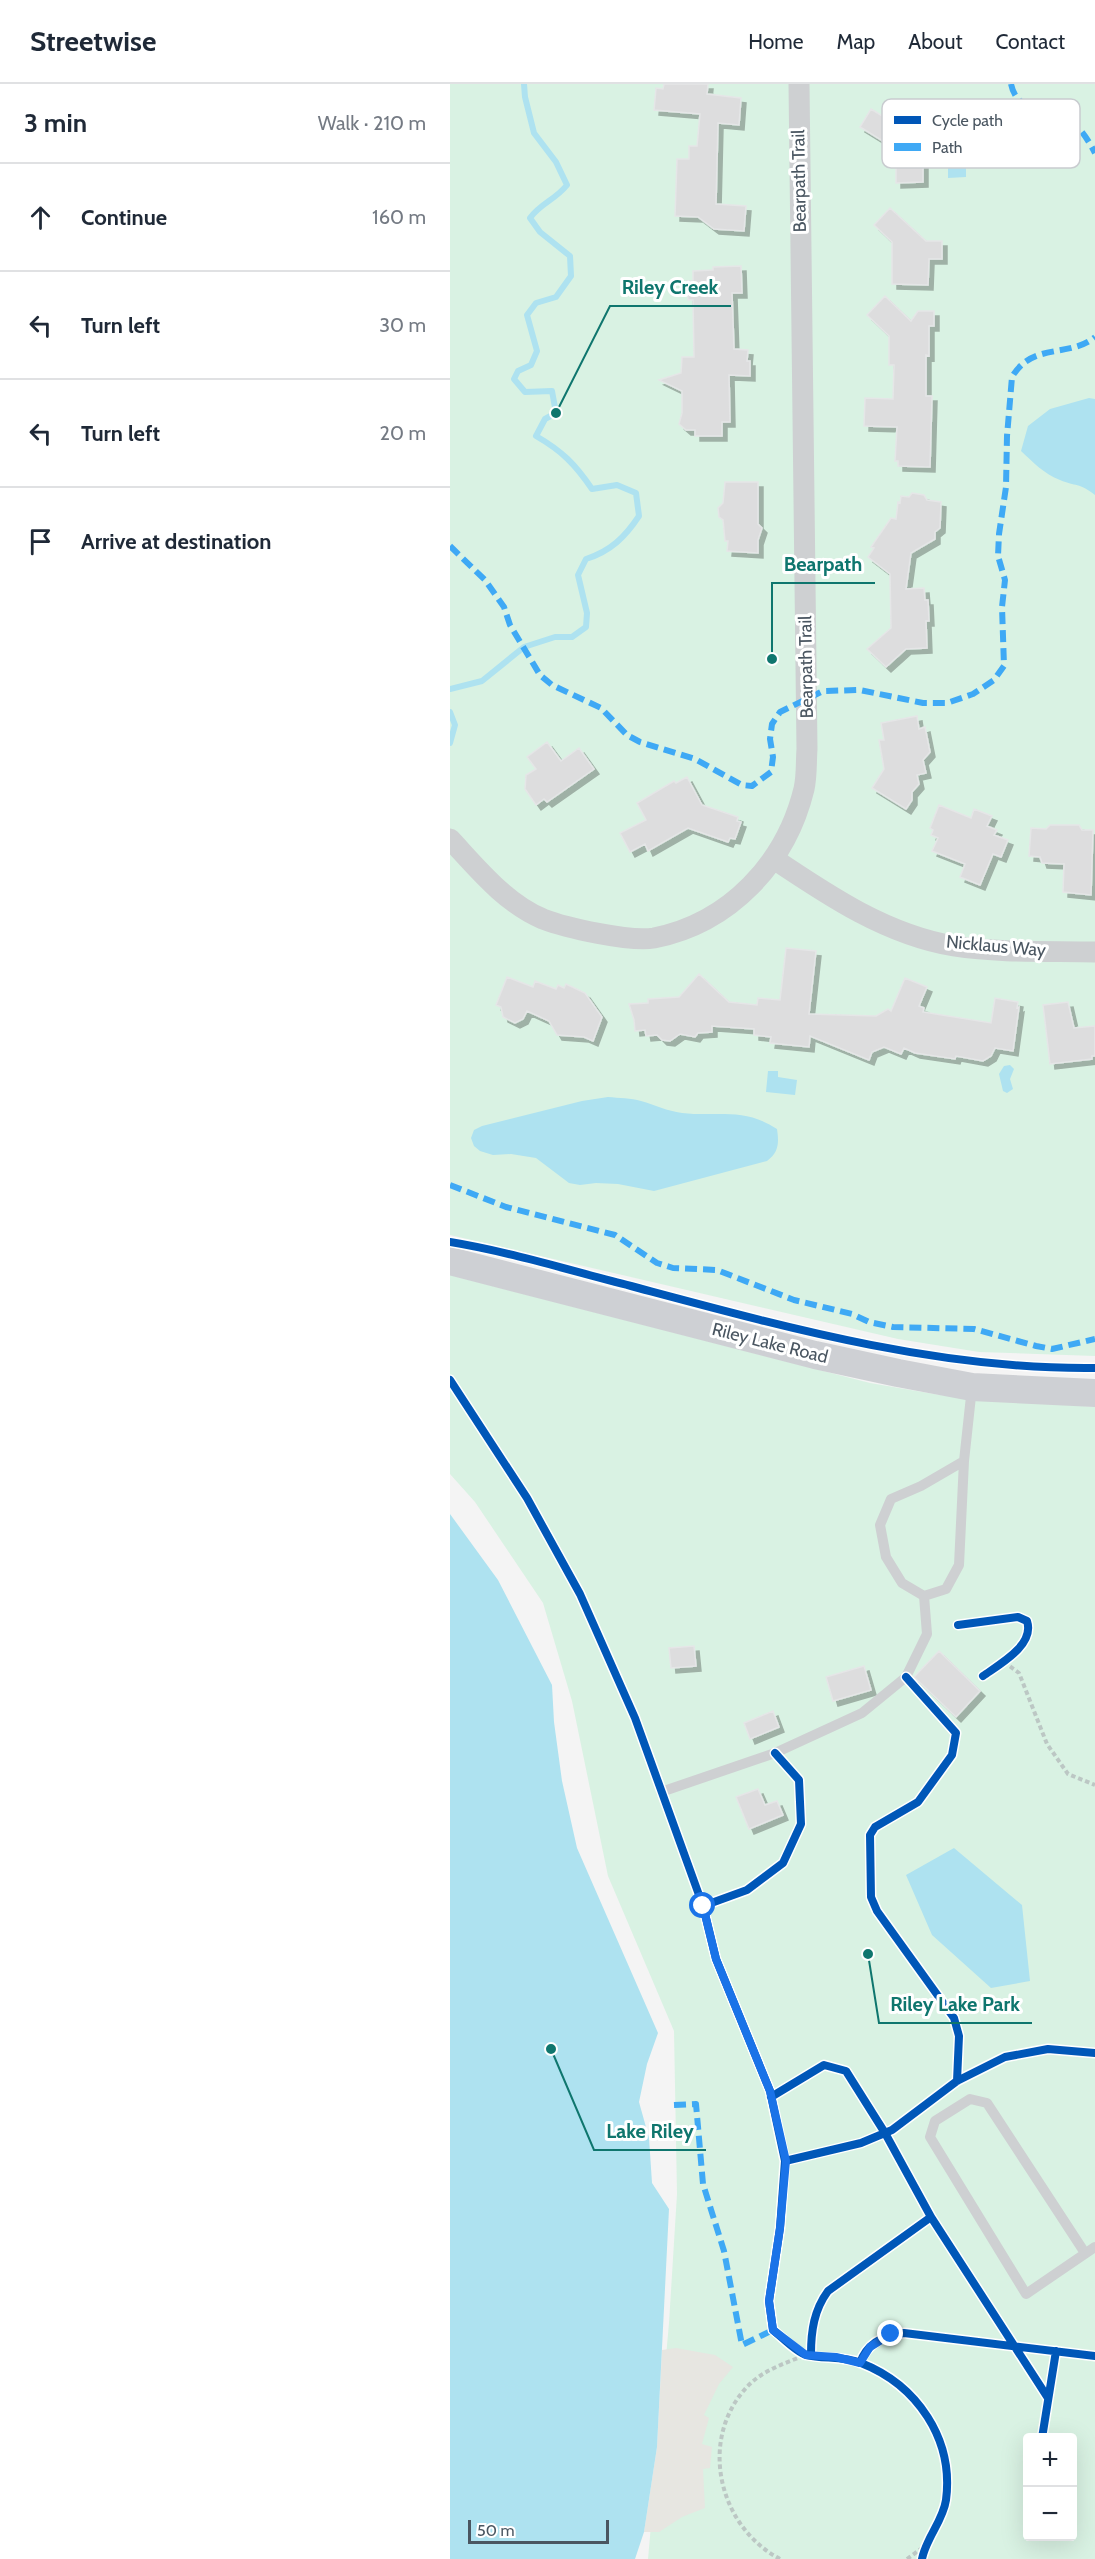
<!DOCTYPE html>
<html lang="en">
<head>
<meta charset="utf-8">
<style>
  body { margin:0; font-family:Cabin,sans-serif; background:#f2f2f3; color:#1f2937 }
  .controls { position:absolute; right:18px; bottom:18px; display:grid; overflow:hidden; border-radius:6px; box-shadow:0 6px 24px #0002 }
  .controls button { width:54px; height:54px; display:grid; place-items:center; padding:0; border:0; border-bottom:2px solid #e0e1e3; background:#fff; color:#1f2937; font:30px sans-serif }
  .scale { position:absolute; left:18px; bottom:15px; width:141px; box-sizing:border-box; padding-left:6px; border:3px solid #4a5661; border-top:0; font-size:16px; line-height:21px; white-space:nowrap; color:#4a5661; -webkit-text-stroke:4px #fff; paint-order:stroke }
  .stop { position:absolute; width:18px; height:18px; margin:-14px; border:4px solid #1a73e8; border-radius:50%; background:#fff }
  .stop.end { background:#1a73e8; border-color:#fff; box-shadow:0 2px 6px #0008 }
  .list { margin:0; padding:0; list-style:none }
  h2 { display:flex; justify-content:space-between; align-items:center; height:78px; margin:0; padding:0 24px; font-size:26px }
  h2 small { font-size:20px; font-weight:400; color:#747a83 }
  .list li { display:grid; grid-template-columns:39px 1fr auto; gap:18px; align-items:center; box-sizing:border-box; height:108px; padding:0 24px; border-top:2px solid #e0e1e3 }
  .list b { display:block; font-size:22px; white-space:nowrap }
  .list em { font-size:20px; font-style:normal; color:#747a83 }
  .icon { flex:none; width:33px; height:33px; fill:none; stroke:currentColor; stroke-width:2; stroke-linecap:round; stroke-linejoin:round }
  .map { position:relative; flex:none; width:645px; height:2475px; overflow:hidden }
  header { display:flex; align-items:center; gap:36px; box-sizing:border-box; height:84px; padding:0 30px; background:#fff; border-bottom:2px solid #e0e1e3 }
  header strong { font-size:28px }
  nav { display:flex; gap:33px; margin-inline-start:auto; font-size:21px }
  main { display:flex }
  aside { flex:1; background:#fff }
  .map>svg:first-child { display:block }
  .green { fill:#d9f2e3; fill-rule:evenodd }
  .sand { fill:#e7e6e1 }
  .water { fill:#aee2f0 }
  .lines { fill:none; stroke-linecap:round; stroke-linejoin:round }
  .stream { stroke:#aee2f0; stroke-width:6 }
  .building { fill:#ddddde; stroke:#e5e6e7; stroke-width:1.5; filter:url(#shadow) }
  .path { stroke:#bcc7c4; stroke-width:4; stroke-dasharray:4.5 3; stroke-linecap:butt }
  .lane { stroke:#ced0d2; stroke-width:10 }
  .street { stroke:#ced0d2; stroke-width:21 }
  .secondary { stroke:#ced0d4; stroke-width:28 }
  .quiet { stroke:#3fa9f5; stroke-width:6; stroke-dasharray:12 6; stroke-linecap:butt }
  .cycleway-casing { stroke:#fff; stroke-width:11 }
  .cycleway { stroke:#0057b8; stroke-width:8 }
  .route { stroke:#1a73e8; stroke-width:8 }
  .labels { text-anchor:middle; stroke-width:6; stroke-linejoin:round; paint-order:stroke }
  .street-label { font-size:18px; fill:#4a5661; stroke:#fff }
  .key { fill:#fff; stroke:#c9ccd0; stroke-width:1.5 }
  .key-label { font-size:16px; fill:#4a5661 }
  .leader { fill:none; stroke:#0f766e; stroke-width:2 }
  .callout-dot { fill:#0f766e; stroke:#fff; stroke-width:2 }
  .callout-label { font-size:20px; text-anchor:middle; font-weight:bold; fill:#0f766e; stroke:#fff; stroke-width:6; stroke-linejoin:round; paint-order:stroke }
</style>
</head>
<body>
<header>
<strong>Streetwise</strong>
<nav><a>Home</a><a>Map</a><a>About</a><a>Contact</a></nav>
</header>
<main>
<aside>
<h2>3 min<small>Walk · 210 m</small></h2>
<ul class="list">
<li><svg class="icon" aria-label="ahead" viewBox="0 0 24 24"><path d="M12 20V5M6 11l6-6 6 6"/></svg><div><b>Continue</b></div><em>160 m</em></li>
<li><svg class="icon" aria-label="left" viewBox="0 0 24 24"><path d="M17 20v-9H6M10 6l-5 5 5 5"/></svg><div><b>Turn left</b></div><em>30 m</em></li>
<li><svg class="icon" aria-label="left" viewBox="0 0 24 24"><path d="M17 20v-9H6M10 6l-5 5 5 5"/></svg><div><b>Turn left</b></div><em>20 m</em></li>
<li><svg class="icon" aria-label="arrive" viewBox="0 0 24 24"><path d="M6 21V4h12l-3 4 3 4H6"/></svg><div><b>Arrive at destination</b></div></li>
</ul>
</aside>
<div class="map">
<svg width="645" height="2475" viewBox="0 0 645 2475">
  <defs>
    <filter id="shadow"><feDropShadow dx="5" dy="5" stdDeviation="0" flood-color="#0004"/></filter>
  </defs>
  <rect width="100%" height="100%" fill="#f4f4f4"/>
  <path class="green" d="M0 0H645V1272L529 1268 448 1255 0 1151Z
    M0 1191 420 1299 490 1311 645 1323V2475H198L219 2239 227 2110 224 1947 158 1792 122 1617 93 1519 25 1418 0 1390ZM578 2354H622V2452H578Z"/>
  <path class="sand" d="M226 2264 265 2271 283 2283 269 2300 254 2331 259 2334 252 2360 262 2363 260 2384 253 2385 255 2424 232 2433 209 2448H194L207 2363 212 2266Z"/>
  <path class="water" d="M498 59H516V93L498 94Z
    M639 314 645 315V411C629 398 626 403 610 396 594 390 583 378 571 367L578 342 600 325Z
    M560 981 564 985 560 995 563 1005 557 1009 553 1007 549 990 554 982Z
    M318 987H328V993L347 996 345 1011 316 1008Z
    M158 1013C169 1014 181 1014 191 1017 205 1021 217 1027 232 1029 267 1033 294 1023 327 1045 329 1059 329 1068 317 1077L204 1107 168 1100 146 1099 130 1101 119 1099 86 1074 61 1070 43 1071 30 1067 24 1062 21 1054 24 1046 32 1042 132 1017Z
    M0 1430 48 1496 102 1601 104 1638 112 1697 127 1764 208 1949 197 1980 189 2018 199 2054 202 2099 219 2125 207 2363 194 2448 185 2475H0Z
    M504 1764 572 1821 580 1897 541 1904 482 1851 456 1791Z"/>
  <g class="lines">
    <path class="stream" d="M0 605 32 597 74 563 105 553H122L136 543 137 529 128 491 136 475C161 467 175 453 189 432L186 409 167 401 142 405C125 380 112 367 86 352L95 335 106 329 102 307 75 308 64 295 68 287 81 281 87 267 77 231 86 219 106 213 121 192 120 172 90 148 80 134C91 119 105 116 117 101L106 78 84 49 75 13 74 0
      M0 628 5 641 0 659"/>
  </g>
  <path class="building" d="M214 0H258L257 10 291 14 289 41 268 39 266 120 296 122 294 147 264 145 248 133 225 132 227 75H239V62H247L250 30 204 26 206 4 213 5Z
    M421 25 450 43H485V59H478V77L473 78V98L446 99V71H441V62L410 43Z
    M440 124 476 157H492V175H479L478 201 442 200V158L424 141Z
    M291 182 292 209H282L284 265 298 266 297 277H300V292L279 291 280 338H272V352H245V346H236L229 340 232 329V307L209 296 231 289 232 273H244L243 216H238L237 197H243V187L263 186V183Z
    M435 212 461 237 468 227H484V242H479V272L476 271V312H482L480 383 448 382V377H445L447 343 414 342 415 314 443 315 444 281H439V252L417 231Z
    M275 398H308V440L312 444 308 456V469L277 467 278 457H275L273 436 269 433 268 424 273 419Z
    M462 409 474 411 477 416 491 418 490 444 485 448V455L461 469 456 505 474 504 475 516H478L479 537H476L477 564 456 565 436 583 417 565 441 544 440 490 418 473 424 464 421 463 441 434 446 435 448 418 450 419 451 412 459 413Z
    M467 632 469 645 475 643 480 668 473 676 476 689 467 691 469 700 462 708V716L456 725 422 704 434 685 429 656H434L431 639Z
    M97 658 111 677 129 664 144 685 97 718 94 715 86 721 75 705 76 691 86 685 77 673Z
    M237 693 252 721 288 733 287 737 291 738 285 755 280 754 278 758 238 744 198 767 195 760 180 768 170 749 196 736 187 719 224 697 226 699Z
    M489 721 521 734 524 725 542 732 537 742 547 746 544 751 558 756 551 773 543 770 530 801 510 793 515 780 482 767 488 754 481 751 483 746 480 744Z
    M600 741H629L632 746H643L641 811 613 808 614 780 592 779 590 773 579 772 581 744 596 745Z
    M336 864 366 867 359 930 426 932 438 925 441 927 455 894 477 903 469 922 474 924 473 928 541 939 545 914 568 918 567 924 569 923 563 967 545 964 541 972 533 977 506 972 505 975 465 969 454 964 451 970 434 963 422 968 419 976 360 952 359 963 320 959 321 953 304 951V945L262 942V948L248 949 245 953 230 950 220 957 212 956 207 951 196 952 195 946 185 947 184 936 179 920 198 919V915L229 913 249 890 279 918 307 921 308 914 330 916Z
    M57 893 83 903 85 897 106 905 108 901 114 904 116 900 135 909 152 933 143 957 134 953 107 951 99 937 77 927 73 935 65 939 53 933 51 923 46 921Z
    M618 918 624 944 645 942V972H642V975L600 980 593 921Z
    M244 1562 246 1582 221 1584 219 1564Z
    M489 1567 530 1607 506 1633 464 1593Z
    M414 1582 421 1606 383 1617 376 1593Z
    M323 1627 329 1643 300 1655 294 1639Z
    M308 1705 315 1721 327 1717 333 1731 299 1745 286 1713Z"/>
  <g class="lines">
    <path class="path" d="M554 1578 569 1589 597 1660 618 1690 645 1701
      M330 2475C269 2443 248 2357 296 2304 311 2287 335 2279 356 2271
      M457 2475 475 2462"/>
    <path class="lane" d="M514 1377 509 1481 496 1505 474 1512 452 1499 436 1473 430 1441 441 1415 471 1402 514 1377 522 1303
      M211 1708 325 1669 412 1629 456 1593 477 1550 474 1512
      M635 2169 537 2019 520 2015 485 2037 480 2053 576 2210 645 2163"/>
    <path class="street" d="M0 755C27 784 55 819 93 835 116 844 180 858 204 854 280 839 336 779 354 705 357 692 356 678 357 665L349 0
      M324 775C379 812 437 851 504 862 550 869 598 867 645 868"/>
    <path class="secondary" d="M0 1177 365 1271 448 1289 522 1303 645 1309"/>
    <path class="quiet" d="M561 0C567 29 596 25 618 36 631 43 638 56 645 69
      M0 462 35 496 54 523 60 541 90 591 102 601 151 624 177 651 190 658 245 675 292 701 302 702 321 688 323 673 320 655 322 640 330 628 373 607 410 606 473 619H497L523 610 544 596 554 582 552 523 555 496 548 472 549 450 556 403 557 352 562 293C582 258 620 274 645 253
      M0 1101 56 1123 165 1151 207 1179 223 1184 267 1186 344 1216 402 1230 419 1238 443 1243 524 1245 586 1262 602 1265 645 1255
      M224 2021 246 2020 253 2100 274 2167 292 2261 323 2246"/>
    <defs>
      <path id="cycleway" d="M0 1158C61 1168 121 1187 181 1202 331 1242 488 1286 645 1284
        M0 1296 77 1414 130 1510 185 1634 253 1822 266 1875 320 2007 335 2077 330 2144 319 2217 323 2246C332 2253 346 2268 356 2271 374 2275 393 2272 411 2279 467 2301 504 2355 496 2416 493 2437 476 2454 472 2475
        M508 1541 568 1533 577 1537C585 1561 550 1580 533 1592
        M456 1593 506 1649 502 1671 468 1718 425 1743 420 1751 421 1813 427 1827 504 1934 509 1952 507 1997
        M253 1822 297 1806 333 1779 351 1740 349 1696 325 1669
        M321 2013 374 1981 396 1987 435 2049 481 2133 598 2314
        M335 2077 411 2059 442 2046 507 1997 555 1973 598 1965 645 1969
        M361 2270C361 2247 364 2226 378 2207L481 2133
        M410 2279C417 2259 434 2251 454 2249L645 2272
        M592 2354 606 2267"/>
    </defs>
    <use href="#cycleway" class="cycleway-casing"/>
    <use href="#cycleway" class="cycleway"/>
  </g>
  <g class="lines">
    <path class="route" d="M253 1822 266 1875 320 2007 336 2077 330 2144 319 2217 323 2246 356 2271 386 2273 410 2279 420 2263 441 2250"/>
  </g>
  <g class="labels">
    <g class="street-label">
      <text transform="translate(349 97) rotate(-91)" y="6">Bearpath Trail</text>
      <text transform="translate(356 583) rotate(-91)" y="6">Bearpath Trail</text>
      <text transform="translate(546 862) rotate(5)" y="6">Nicklaus Way</text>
      <text transform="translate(320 1259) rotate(14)" y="6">Riley Lake Road</text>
    </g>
  </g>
  <rect x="432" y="15" width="198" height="69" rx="9" class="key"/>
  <rect x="444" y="32" width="27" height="8" fill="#0057b8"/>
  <rect x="444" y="59" width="27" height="8" fill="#3fa9f5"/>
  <g class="key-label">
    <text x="482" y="42">Cycle path</text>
    <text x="482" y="69">Path</text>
  </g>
  <path class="leader" d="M106 329L160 222H281M322 575L322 499H425M418 1870L429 1939H582M101 1965L144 2066H256"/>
  <g class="callout-dot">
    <circle cx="106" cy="329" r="6"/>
    <circle cx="322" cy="575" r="6"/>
    <circle cx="418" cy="1870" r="6"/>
    <circle cx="101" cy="1965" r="6"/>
  </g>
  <g class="callout-label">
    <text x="220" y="210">Riley Creek</text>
    <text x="373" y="487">Bearpath</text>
    <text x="505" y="1927">Riley Lake Park</text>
    <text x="200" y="2054">Lake Riley</text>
  </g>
</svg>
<div class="controls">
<button>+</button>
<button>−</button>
</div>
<div class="scale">50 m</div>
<div class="stop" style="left:253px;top:1822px"></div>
<div class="stop end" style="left:441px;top:2250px"></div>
</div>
</main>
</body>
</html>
